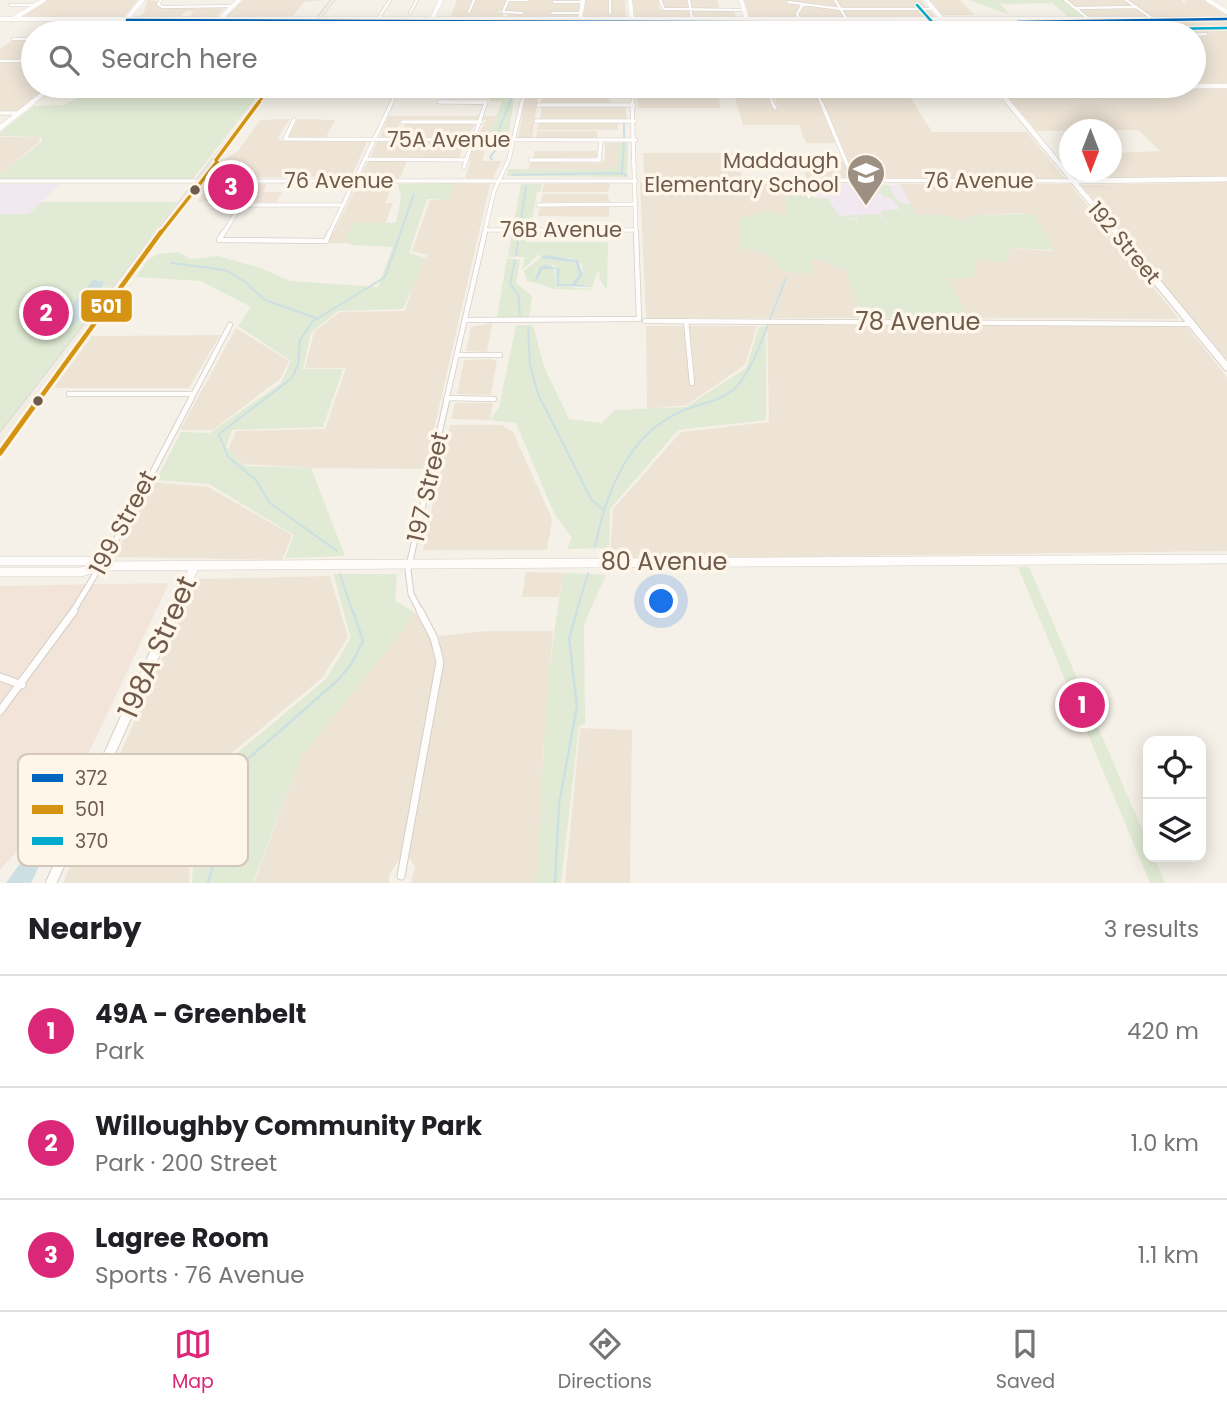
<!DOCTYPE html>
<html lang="en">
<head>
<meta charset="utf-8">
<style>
  body { margin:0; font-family:Poppins,sans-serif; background:#f6f6f6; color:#202124 }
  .controls { position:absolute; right:21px; bottom:21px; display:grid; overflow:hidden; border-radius:14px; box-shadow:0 4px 18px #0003 }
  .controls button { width:63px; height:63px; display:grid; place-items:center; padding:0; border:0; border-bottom:2px solid #e0e0e0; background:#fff; color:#202124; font:35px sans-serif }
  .compass { position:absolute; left:1059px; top:119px; width:63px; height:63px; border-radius:50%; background:#fff; box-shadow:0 4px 18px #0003; rotate:180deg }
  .you { position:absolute; left:662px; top:602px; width:24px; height:24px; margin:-18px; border:5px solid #fff; border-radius:50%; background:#1a73e8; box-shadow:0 0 0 10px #1a73e833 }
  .badge { display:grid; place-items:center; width:46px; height:46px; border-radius:50%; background:#db2777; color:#fff; font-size:23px; font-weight:700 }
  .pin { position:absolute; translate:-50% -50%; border:4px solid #fff; box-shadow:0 2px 7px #0006 }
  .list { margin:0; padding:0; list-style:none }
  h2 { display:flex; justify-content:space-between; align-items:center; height:91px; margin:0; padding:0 28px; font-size:30px }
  h2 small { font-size:23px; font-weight:400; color:#757577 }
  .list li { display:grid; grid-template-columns:46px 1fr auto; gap:21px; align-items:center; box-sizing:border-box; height:112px; padding:0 28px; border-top:2px solid #e0e0e0 }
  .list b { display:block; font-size:26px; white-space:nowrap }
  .list p { margin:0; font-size:23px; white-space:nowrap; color:#757577 }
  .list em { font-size:23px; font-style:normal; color:#757577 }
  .icon { flex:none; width:38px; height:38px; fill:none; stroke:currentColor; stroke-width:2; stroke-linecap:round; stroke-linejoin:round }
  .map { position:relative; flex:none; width:1227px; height:883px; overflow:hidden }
  .search { position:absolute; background:#fff; box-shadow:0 4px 18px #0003; left:21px; right:21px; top:21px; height:77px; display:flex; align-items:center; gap:18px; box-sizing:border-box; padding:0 24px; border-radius:38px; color:#757577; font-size:26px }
  .sheet { height:427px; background:#fff }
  nav { display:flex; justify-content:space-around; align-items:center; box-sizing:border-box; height:98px; border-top:2px solid #e0e0e0; background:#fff; font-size:19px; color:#757577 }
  nav a { display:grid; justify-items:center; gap:4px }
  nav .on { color:#db2777 }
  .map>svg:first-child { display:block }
  .residential { fill:#ede4d6 }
  .commercial { fill:#f2e4d9 }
  .education { fill:#f2e8f0 }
  .green { fill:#e0ead4 }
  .water { fill:#cce0e3 }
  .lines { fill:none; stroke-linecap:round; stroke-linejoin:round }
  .stream-far1 { stroke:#cce0e3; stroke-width:2 }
  .stream { stroke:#cce0e3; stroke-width:2.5 }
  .street-far4-casing { stroke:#d3cec7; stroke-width:3.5 }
  .street-far3-casing { stroke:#d3cec7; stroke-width:4.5 }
  .street-far2-casing { stroke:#d3cec7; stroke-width:6 }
  .street-far1-casing { stroke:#d3cec7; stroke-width:7 }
  .street-casing { stroke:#d3cec7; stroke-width:9 }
  .secondary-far4-casing { stroke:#d4cec7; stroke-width:5 }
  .secondary-far3-casing { stroke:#d4cec7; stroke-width:6 }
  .secondary-far2-casing { stroke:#d4cec7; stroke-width:9 }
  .secondary-far1-casing { stroke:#d4cec7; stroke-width:10 }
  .secondary-casing { stroke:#d4cec7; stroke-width:12 }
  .primary-casing { stroke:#d3ccc6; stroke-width:1 }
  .street-far4 { stroke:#fefdfc; stroke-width:2.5 }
  .street-far3 { stroke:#fefdfc; stroke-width:3.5 }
  .street-far2 { stroke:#fefdfc; stroke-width:4.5 }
  .street-far1 { stroke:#fefdfc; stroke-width:5 }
  .street { stroke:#fefdfc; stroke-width:7 }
  .secondary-far4 { stroke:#fefdfc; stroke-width:4.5 }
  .secondary-far3 { stroke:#fefdfc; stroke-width:5 }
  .secondary-far2 { stroke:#fefdfc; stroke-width:7 }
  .secondary-far1 { stroke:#fefdfc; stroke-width:9 }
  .secondary { stroke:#fefdfc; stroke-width:10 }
  .primary { fill:#f1ede5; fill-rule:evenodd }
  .bus-1-casing { stroke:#fdf6e9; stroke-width:5 }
  .bus-2-far3-casing { stroke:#fdf6e9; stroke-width:5 }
  .bus-2-far2-casing { stroke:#fdf6e9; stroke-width:7 }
  .bus-2-far1-casing { stroke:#fdf6e9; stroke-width:9 }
  .bus-2-casing { stroke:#fdf6e9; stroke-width:10 }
  .bus-3-casing { stroke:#fdf6e9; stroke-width:5 }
  .bus-1 { stroke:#0065bd; stroke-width:2.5 }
  .bus-2-far3 { stroke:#d59313; stroke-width:2.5 }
  .bus-2-far2 { stroke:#d59313; stroke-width:3.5 }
  .bus-2-far1 { stroke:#d59313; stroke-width:4.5 }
  .bus-2 { stroke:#d59313; stroke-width:5 }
  .bus-3 { stroke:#00a9ce; stroke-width:2.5 }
  .bus-dot { fill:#6f5a4c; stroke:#fdf6e9; stroke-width:2.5 }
  .labels { text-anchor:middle; stroke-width:7; stroke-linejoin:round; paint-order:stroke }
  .far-street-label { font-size:21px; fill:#6f5a4c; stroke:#fdf6e9 }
  .far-poi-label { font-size:21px; fill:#6f5a4c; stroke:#fdf6e9; text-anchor:end }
  .street-label { font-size:24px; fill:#6f5a4c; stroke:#fdf6e9 }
  .near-street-label { font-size:28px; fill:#6f5a4c; stroke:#fdf6e9 }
  .key { fill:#fdf6e9; stroke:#d2c7ba; stroke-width:2 }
  .key-label { font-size:19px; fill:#6f5a4c }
  .line-badge { stroke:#fdf6e9; stroke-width:2.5 }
  .badge-label { font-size:19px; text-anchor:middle; font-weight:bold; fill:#fff }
</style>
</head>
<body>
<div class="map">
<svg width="1227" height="883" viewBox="0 0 1227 883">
  <rect width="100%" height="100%" fill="#f5f1e8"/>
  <path class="residential" d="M46 0H138L124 17 19 18Z
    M147 0 159 1 158 7 169 8 165 12 171 8 226 7 216 17H189L194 12 186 11 180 17H139L144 12Z
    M243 0H324L304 2 292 17H226Z
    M457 0H625L626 19 506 18 510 12 501 10 498 12 503 14 502 18H450Z
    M632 0H659V9L663 10 662 0H687L691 19 635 18Z
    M691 0H717L719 9 734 11 737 20 693 18Z
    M743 0H834L845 20 801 19 799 14 805 5 800 4 796 14 798 20 750 19Z
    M836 0H921L938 20H849Z
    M928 0H960L974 15H941Z
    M1067 0H1125L1151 18 1090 19Z
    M1128 0H1181L1184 3 1187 2 1183 0H1204L1227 14V83H1194V35L1210 34 1175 33Z
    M237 21 225 33H125L138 22Z
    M1152 21 1172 33H1106L1095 22Z
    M379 22 424 23 422 29 432 30H458L461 23H495L488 27 492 33H372Z
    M1048 22H1087L1104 33H1068Z
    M698 23H737L740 33H696L695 24Z
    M845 23 858 33H755L751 24Z
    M1024 23 1035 33H990L981 24Z
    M637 24H687L689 33H638Z
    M852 24H922L931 33H862Z
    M13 40 33 41V59H0V49Z
    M0 62H33V86H49L17 112H0Z
    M817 86H896L898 89H905L932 132H1027L1065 179H807L801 161H848L840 143H806L799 125H743L733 90 766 91 772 108H778L773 91 812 89 817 98H823Z
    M1227 88V177L1077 179 1071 172H1112V153L1160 151 1138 130 1037 131 1003 91Z
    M717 90 721 108H638L637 90Z
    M539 91 532 138H518L526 92Z
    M542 91H611L609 96 551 97 608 98 611 103H540L544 97Z
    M542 106 625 107 627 119 540 120Z
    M388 116H498L488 138H476L486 120 478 119H402L393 138H380Z
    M290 119 278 137 281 141 367 142 351 177H214L225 159 238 151 260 120Z
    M298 119 335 120 326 137H288Z
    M405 123H472L475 125 466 138H399Z
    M539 123H618V130H537Z
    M537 131H597L598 138H536Z
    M0 137H39L40 141 0 175Z
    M377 142H464L465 143 459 158H370Z
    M487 142 482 161H502L493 178H465L470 162 473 161H469L474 143Z
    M605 143H618V165L605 170 529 169 530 162 601 163 605 160Z
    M534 151H596L597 157 534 158Z
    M643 153H736L742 179 644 178Z
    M369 161H407L400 178 359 177Z
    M1227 182V359L1081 185Z
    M358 183 393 184 385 203H393L378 244 328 243Z
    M453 183 490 184 425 469 311 468 244 464 228 450 236 431 325 429 346 368H305L314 332 340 312 405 311 419 268 427 255 412 251 430 200H448Z
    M610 183 608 192H542L544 184Z
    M640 183 789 184 793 197 785 215 739 219 742 248 769 253 784 272H813L810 259 821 260 847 272 863 318H646Z
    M900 184H1070L1179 319 968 318 948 279 977 258 1008 262 1009 248 1052 251 1047 236 1036 221 1024 213 975 215 962 222 947 216 915 214Z
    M543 194H607L610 202H541Z
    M543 207H609V217L538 216 540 208Z
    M492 323 487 352 466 351 471 327Z
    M767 324 1187 327 1227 377V551L610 559 613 509 681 432 769 422Z
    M646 326H757L745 365 687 405 647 409Z
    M236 328 289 361 280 379 213 430H180Z
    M220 335 189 388H54L92 336Z
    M491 359 497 361 491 395 457 394 464 360Z
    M455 403H493L490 420 451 419Z
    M450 425H502L513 432 552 519 547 550H423Z
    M153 482 208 487 292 535 282 560 114 557Z
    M526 572 564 573 559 597H522Z
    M330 576 348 637 322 678 205 775 191 831 189 883H63L197 579Z
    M414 612 434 641 436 667 402 855 389 875V883H254L301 756 395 641Z
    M486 631H553L543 754 539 869 534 883H411L415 867 409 857 443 663 439 636Z
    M580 728 632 730 630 883H565Z"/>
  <path class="commercial" d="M210 184H267L263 192H282L277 202H197Z
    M169 583 72 788 0 870V586Z"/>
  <path class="education" d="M0 184H60L29 214H0Z
    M815 184 900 185 927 236H831L813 186Z"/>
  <path class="green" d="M970 0H1064L1086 19 1072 20 1052 3 1000 4 1010 15Z
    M103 86H265L193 179 0 180V175L42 141 41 137 0 136V133L34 106 63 105Z
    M405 90 515 91 508 139 488 138 502 102 490 101 491 95H411L409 98H398Z
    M618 143H628L627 177 507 176 508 169 605 170 618 165Z
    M789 182 801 183 807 197 827 198 840 216 854 215 856 218 843 219 857 220V215L879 214 886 226 880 211 900 209 891 197 885 198 881 193 870 195 862 184 889 185C894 195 896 204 910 204L916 214 947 216 962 222 975 215 1034 214 1055 250 1009 248 1008 262 977 259 973 277 948 279 968 318H863L847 272 821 260 811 259 813 273 783 272 769 253 741 248 739 219 767 211 785 215 786 198 793 197Z
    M453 183 448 200 427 199 409 253 426 258 403 309 338 311 311 333 303 369H343L323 427 232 430 226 447 245 466 311 468 345 556 285 558 294 535 209 484 156 480 181 432 210 433 281 383 291 361 238 326 251 307 201 281 136 277 148 260 158 254 178 252 190 259 217 256 258 267 290 281 378 287 393 247 351 245 347 235 354 222 396 223 401 197 398 184Z
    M521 184H542L541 191 537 192 531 227 513 228Z
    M41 202H177L0 433V214H29Z
    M512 233 528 234 527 242H608L607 290 599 278 600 273 597 272 592 288 590 290 554 289 537 283 543 269 554 268 557 286 586 289 592 287 575 285 583 274 582 264 572 258 540 257 539 254 522 270 525 257H508Z
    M507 258 520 260 516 283 532 296 529 317H497Z
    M540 258 574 261 579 275 571 284H559L560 272 555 265 540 268 536 283 527 281 524 271Z
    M516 325H533L544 367 569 419 602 423 615 410 686 407 746 368 759 327 766 326V420L678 430 610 509 609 548 567 549 572 538 554 513 516 423 490 420 499 408Z
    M1018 567H1029L1148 843V857H1154L1165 883H1150Z
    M564 573 606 575 584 624 585 724 579 726 561 883H534L539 869C542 770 545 670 564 573Z
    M333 574H397L395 601 414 612 395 641 301 756 253 883H192L195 834 207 778 326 679 351 638Z"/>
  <path class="water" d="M545 255 578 260 583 275 576 284 593 287 557 286 556 269H543L536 283 535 279 540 267 546 265 560 269 559 284H571L579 275 575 262 540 258Z
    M93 280 104 282C96 300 71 340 49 333Z
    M55 815 63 816 31 883H6Z"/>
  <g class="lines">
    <path class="stream-far1" d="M406 92 513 93
      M624 124V138
      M499 137 498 132 514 92
      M492 159 490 157 495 151 492 147 498 143
      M622 172 624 143
      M512 175 622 173 627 176
      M520 226 526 187
      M516 255 519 234
      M515 260 510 284 518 294 520 314
      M171 263 225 270 244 281 265 300 316 318
      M770 319 786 278
      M528 327 530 365 538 394 591 499 603 510
      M595 547C606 493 627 435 682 411 700 403 721 402 736 387 752 370 759 346 768 325
      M337 551 270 503 255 479 228 457 219 434 292 378 298 364 300 340 312 322 385 277 414 194
      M340 574 353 613
      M576 613 588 573"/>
    <path class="stream" d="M208 883 218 848 215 797 232 773 338 680 352 663 363 641 353 611
      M555 883 559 804 577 706 569 639 577 611"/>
    <defs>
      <path id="street-far4" d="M161 0 158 4 162 7 233 6
        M508 0 503 12 522 13
        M508 0H527
        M610 0V13
        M660 0 664 9 744 10
        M689 0 692 21
        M835 0 848 21
        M1065 0 1099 27
        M1126 0 1163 26
        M554 2H582
        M788 2 841 9H930
        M10 5H35
        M1075 8 1137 7
        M469 12 474 0
        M410 13 417 0
        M552 13H581
        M800 21 797 14 803 4
        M1026 21 1038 33
        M632 22V33
        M693 22V33
        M748 22 751 33
        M849 22 861 33
        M978 23 988 33
        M1162 25 1174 33
        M1099 28 1105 33
        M147 33 151 31
        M174 33 184 24
        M207 33 220 19
        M369 33 390 0
        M425 33 431 21
        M471 33C479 26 488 26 496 33
        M535 33 538 21
        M559 33 561 29 604 28 606 33
        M1194 35 1206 34
        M13 39H33
        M0 61H33
        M523 86 528 89H518Z
        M632 86 633 103
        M814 86 821 103
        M765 87H770L773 90 764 89Z
        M398 88 518 90
        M772 88H816
        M948 88H997
        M527 90H765
        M767 91 773 103
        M439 102 486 103
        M391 103 399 86
        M522 103 525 91"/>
      <path id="street-far3" d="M439 102H486L464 167
        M632 102 636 234
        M772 102 775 108
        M821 102 854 181
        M538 105H634
        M0 113H19
        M294 120 285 139 636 140
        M536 121H635
        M402 122H481
        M364 159 466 160
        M530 160H599L601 140
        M666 180H801
        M804 180 808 182 804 184 800 181Z
        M807 180 1074 181
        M0 181H636
        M807 183 809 197
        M343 205 392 102
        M538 205 636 204
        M485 230H636
        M223 234 241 205H343
        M329 234 343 205
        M484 234 494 191 509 159 522 102"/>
      <path id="street-far2" d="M224 232 219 240 326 241 330 232
        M466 320 639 319 636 232
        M645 321 1192 324
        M686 321 692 383
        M457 355H500
        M69 394H192
        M448 398 494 399
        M190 401 230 325
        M446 401 485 232"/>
      <path id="street-far1" d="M72 613 125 525 191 399
        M421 613 411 594 408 570 447 399"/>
      <path id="street" d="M0 677 22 685
        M0 711 74 611
        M401 876 440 662 434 638 420 611"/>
      <path id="secondary-far4" d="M630 0 632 22
        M741 0 748 22
        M926 0 954 33
        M1208 0 1227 12
        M0 19H1227
        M13 19 44 0
        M220 19 239 0
        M431 21 441 0
        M575 21 580 20 583 0
        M115 33 142 0
        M995 86 1009 103
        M997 88 1227 86
        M31 103 53 86"/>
      <path id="secondary-far3" d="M1008 102 1117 234
        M0 128 33 102
        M1074 181 1227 179"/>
      <path id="secondary-far2" d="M1116 232 1227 367"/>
      <path id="secondary-far1" d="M0 561H88L101 566
        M0 572H81L101 566 1227 559
        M173 613 195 565"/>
      <path id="secondary" d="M51 883 174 611"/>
      <path id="primary" d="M331 0H335L309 33H305Z
        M269 86H273L87 331H91L92 333 91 335 3 455 0 456V446L26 411 3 441 0 442V433Z"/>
    </defs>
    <use href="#street-far4" class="street-far4-casing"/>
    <use href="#street-far3" class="street-far3-casing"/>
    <use href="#street-far2" class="street-far2-casing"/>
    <use href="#street-far1" class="street-far1-casing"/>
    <use href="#street" class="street-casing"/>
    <use href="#secondary-far4" class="secondary-far4-casing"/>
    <use href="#secondary-far3" class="secondary-far3-casing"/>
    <use href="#secondary-far2" class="secondary-far2-casing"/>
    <use href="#secondary-far1" class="secondary-far1-casing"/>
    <use href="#secondary" class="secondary-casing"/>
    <use href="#primary" class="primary-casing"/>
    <use href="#street-far4" class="street-far4"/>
    <use href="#street-far3" class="street-far3"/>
    <use href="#street-far2" class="street-far2"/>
    <use href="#street-far1" class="street-far1"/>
    <use href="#street" class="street"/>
    <use href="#secondary-far4" class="secondary-far4"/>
    <use href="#secondary-far3" class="secondary-far3"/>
    <use href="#secondary-far2" class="secondary-far2"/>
    <use href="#secondary-far1" class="secondary-far1"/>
    <use href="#secondary" class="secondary"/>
    <use href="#primary" class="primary"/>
    <defs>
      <path id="bus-1" d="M127 20 942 23 1227 19"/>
      <path id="bus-2-far3" d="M258 103 271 86"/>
      <path id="bus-2-far2" d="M216 160 259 102
        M160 234 217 162"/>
      <path id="bus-2-far1" d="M38 401 161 232"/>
      <path id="bus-2" d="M0 453 39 399"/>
      <path id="bus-3" d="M917 5 941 32 1227 28"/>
    </defs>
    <use href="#bus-1" class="bus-1-casing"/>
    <use href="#bus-2-far3" class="bus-2-far3-casing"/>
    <use href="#bus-2-far2" class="bus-2-far2-casing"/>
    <use href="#bus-2-far1" class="bus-2-far1-casing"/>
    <use href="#bus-2" class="bus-2-casing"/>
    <use href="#bus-3" class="bus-3-casing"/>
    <use href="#bus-1" class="bus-1"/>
    <use href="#bus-2-far3" class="bus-2-far3"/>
    <use href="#bus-2-far2" class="bus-2-far2"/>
    <use href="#bus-2-far1" class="bus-2-far1"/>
    <use href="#bus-2" class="bus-2"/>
    <use href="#bus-3" class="bus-3"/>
  </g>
  <defs>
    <symbol id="school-pin" viewBox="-11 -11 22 30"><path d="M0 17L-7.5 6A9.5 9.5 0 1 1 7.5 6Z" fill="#9e8f83" stroke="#fdf6e9"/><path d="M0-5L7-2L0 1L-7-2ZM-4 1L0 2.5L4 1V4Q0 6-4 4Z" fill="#fff"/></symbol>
  </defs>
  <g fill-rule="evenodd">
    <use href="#school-pin" x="844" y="151" width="44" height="60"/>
  </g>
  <g class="bus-dot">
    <circle cx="195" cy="190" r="6"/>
    <circle cx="38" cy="401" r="6"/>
  </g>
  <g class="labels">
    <g class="far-street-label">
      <text x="449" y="147">75A Avenue</text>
      <text x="339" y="188">76 Avenue</text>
      <text x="979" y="188">76 Avenue</text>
      <text x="561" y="237">76B Avenue</text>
      <text transform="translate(1124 243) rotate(50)" y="7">192 Street</text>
    </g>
    <g class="far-poi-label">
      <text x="839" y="168">Maddaugh<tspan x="839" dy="24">Elementary School</tspan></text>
    </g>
    <g class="street-label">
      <text x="918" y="330">78 Avenue</text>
      <text transform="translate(428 487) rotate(-77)" y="8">197 Street</text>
      <text transform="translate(123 523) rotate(-62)" y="8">199 Street</text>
      <text x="664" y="570">80 Avenue</text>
    </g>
    <g class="near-street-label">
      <text transform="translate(157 647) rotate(-66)" y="10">198A Street</text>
    </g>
  </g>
  <rect x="18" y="754" width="230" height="112" rx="10" class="key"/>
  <rect x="32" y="774" width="31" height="8" fill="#0065bd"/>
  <rect x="32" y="805" width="31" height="9" fill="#d59313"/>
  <rect x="32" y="837" width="31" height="8" fill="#00a9ce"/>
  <g class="key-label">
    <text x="75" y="785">372</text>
    <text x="75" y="816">501</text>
    <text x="75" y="848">370</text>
  </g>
  <rect class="line-badge" x="80" y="289" width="53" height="34" rx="7" fill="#d59313"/>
  <g class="badge-label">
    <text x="106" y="313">501</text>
  </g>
</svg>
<div class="controls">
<button><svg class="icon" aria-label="locate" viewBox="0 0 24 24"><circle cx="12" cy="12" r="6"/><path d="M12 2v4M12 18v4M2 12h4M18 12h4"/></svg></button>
<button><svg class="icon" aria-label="layers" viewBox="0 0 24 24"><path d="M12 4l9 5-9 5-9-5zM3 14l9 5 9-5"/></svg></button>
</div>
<svg class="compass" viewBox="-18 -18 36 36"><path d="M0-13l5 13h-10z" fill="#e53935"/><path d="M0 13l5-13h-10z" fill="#757577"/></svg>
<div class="you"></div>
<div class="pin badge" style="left:1082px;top:705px">1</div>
<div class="pin badge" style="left:46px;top:313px">2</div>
<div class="pin badge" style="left:231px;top:187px">3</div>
<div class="search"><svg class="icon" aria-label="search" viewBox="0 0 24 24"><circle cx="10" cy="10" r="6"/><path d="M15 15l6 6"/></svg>Search here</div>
</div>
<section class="sheet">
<h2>Nearby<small>3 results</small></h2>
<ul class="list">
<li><span class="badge">1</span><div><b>49A - Greenbelt</b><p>Park</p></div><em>420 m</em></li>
<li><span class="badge">2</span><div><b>Willoughby Community Park</b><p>Park · 200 Street</p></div><em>1.0 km</em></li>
<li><span class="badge">3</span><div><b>Lagree Room</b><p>Sports · 76 Avenue</p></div><em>1.1 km</em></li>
</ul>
</section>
<nav>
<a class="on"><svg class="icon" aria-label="map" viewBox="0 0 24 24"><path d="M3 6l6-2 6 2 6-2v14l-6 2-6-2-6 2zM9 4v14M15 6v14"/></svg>Map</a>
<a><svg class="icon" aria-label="directions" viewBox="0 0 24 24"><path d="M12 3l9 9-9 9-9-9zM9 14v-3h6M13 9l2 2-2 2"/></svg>Directions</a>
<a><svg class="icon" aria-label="saved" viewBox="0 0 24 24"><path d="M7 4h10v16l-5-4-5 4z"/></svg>Saved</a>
</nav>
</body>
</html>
